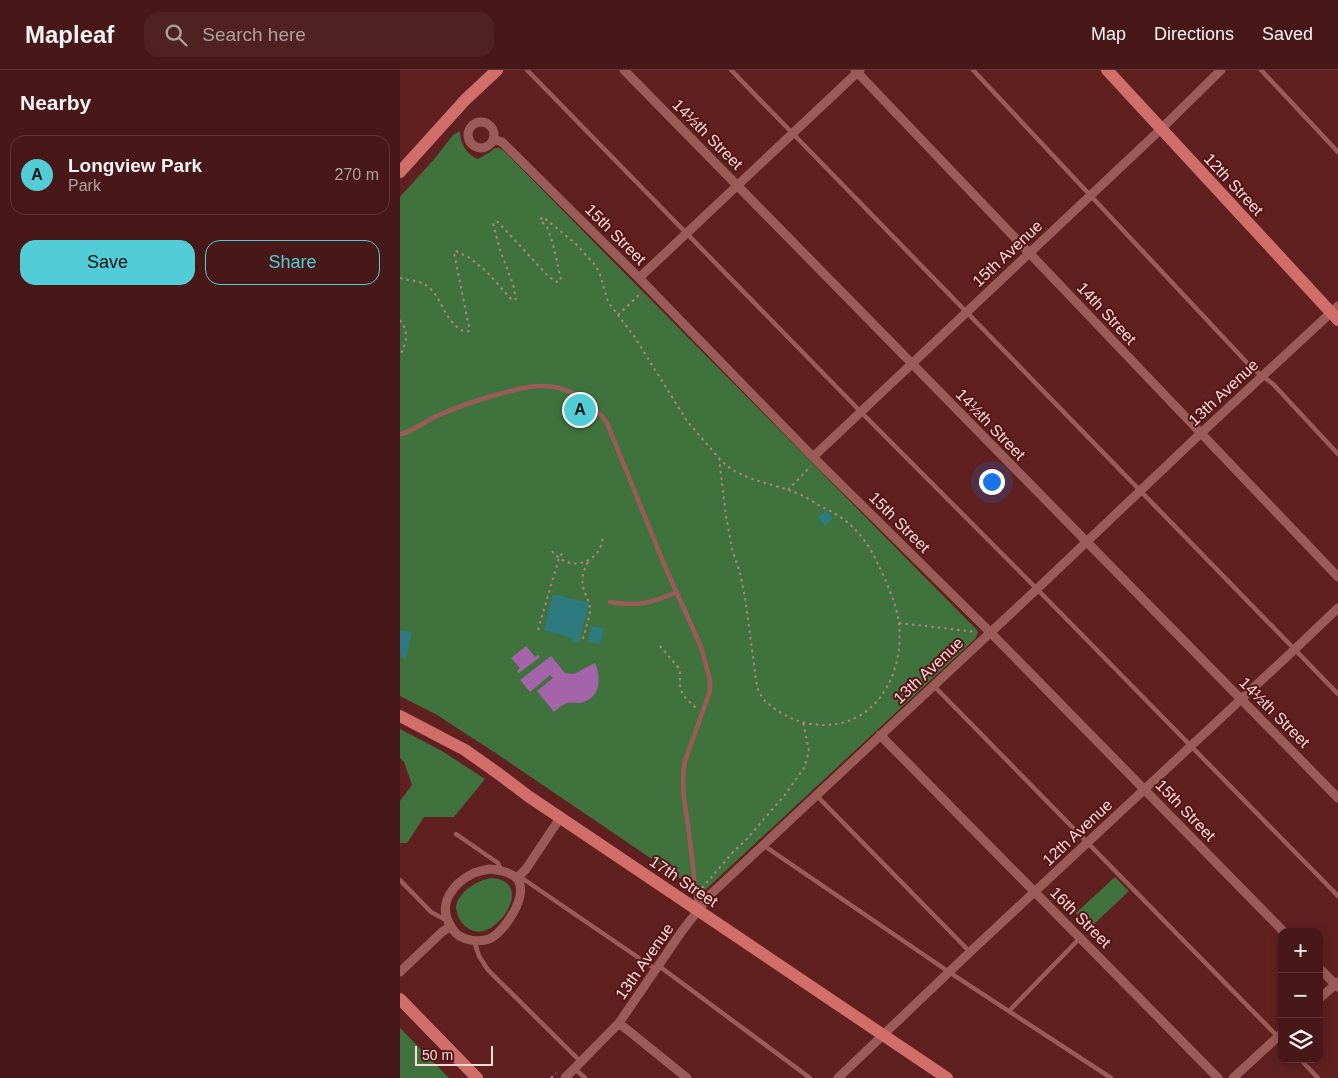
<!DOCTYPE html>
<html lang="en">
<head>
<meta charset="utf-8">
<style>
  body { margin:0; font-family:Arial,sans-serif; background:#4f2121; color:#f1f3f6 }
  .controls { position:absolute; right:15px; bottom:15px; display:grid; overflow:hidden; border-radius:10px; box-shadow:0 2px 8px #0003 }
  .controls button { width:45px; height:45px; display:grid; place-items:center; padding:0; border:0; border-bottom:1px solid #603737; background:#481818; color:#f1f3f6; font:25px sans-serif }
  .scale { position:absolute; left:15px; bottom:12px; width:78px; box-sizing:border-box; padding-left:5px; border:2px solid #fcdad7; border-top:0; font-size:14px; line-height:18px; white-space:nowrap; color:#fcdad7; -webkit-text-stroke:4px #541516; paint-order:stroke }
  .you { position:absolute; left:591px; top:411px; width:18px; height:18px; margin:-12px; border:4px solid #fff; border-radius:50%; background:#1a73e8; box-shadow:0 0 0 8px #1a73e833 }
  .badge { display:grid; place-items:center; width:32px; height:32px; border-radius:50%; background:#52ccd6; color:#111; font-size:16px; font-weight:700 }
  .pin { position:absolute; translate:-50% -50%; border:2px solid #fff; box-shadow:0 1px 5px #0006 }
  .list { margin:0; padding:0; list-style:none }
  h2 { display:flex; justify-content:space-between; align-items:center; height:65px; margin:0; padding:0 20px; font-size:21px }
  h2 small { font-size:16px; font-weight:400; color:#b1a0a2 }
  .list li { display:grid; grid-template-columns:32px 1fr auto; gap:15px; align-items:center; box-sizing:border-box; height:80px; margin:0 10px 10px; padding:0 10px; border:1px solid #603737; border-radius:15px }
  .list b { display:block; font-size:19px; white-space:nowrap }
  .list p { margin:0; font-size:16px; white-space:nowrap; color:#b1a0a2 }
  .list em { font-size:16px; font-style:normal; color:#b1a0a2 }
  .actions { display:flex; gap:10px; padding:15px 20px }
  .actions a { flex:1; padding:11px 0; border:1px solid #52ccd6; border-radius:15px; text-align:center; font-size:18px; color:#52ccd6 }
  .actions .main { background:#52ccd6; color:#111 }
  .icon { flex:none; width:28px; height:28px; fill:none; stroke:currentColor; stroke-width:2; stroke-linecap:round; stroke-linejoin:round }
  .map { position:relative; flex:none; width:938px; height:1008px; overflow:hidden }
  header { display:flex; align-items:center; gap:30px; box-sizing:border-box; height:70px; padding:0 25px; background:#481818; border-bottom:1px solid #603737 }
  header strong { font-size:24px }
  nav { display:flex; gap:28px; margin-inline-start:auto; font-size:18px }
  .search { width:350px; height:45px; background:#4f2121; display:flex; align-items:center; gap:12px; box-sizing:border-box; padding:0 18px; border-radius:15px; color:#b1a0a2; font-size:19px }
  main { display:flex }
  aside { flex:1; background:#481818 }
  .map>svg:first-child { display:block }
  .green { fill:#3f723d }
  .water { fill:#a364aa }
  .building { fill:#2d7a81 }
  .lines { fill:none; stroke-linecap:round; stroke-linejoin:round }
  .path { stroke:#b48482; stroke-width:2; stroke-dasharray:2.5 4; stroke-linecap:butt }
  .lane { stroke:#9b5c59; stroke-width:4.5 }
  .street { stroke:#9b5c59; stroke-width:9 }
  .secondary { stroke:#d16e6a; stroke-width:12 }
  .labels { text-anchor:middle; stroke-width:4; stroke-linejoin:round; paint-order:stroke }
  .street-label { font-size:16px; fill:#fcdad7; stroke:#541516 }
</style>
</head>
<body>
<header>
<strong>Mapleaf</strong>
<div class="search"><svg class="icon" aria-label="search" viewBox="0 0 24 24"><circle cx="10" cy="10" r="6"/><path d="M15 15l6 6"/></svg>Search here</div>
<nav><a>Map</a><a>Directions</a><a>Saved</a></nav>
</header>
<main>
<aside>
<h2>Nearby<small></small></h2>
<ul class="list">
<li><span class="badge">A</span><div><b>Longview Park</b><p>Park</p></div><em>270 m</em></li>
</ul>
<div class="actions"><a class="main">Save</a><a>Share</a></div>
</aside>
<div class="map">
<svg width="938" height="1008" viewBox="0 0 938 1008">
  <rect width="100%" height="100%" fill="#602020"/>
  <path class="green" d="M60 61C60 74 67 85 78 89L90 82 95 78H99L104 81 577 560 578 563 575 569 302 823 94 682 37 645 0 626V127L35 88 53 65Z
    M0 659 42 681 85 709 54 747H24L7 773H0V731L12 715 4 692 0 688Z
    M715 807 729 821 690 858 676 843Z
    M92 808C136 812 97 869 74 861 67 859 61 853 58 846 58 844 56 840 56 838 56 827 71 814 81 811 84 809 89 809 92 808Z
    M0 958 49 1008H0Z"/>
  <path class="water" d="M126 576 135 587 138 585 140 587 119 603 117 601 120 598 111 588Z
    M151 586 165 603 174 604 195 593C202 609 200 629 180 633 176 633 172 632 168 633 163 634 158 638 154 642L137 621 153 608 150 605 130 622 120 610Z"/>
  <path class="building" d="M426 440 433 448 425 456 418 448Z
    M153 524 189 533 179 572 176 573 173 572 172 568 144 560Z
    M191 556 204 559 200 574 188 572Z
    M0 560 12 562 6 589 0 587Z"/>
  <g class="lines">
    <path class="path" d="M0 208C9 211 20 210 27 216 44 228 42 251 65 262L69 261V257L54 183 56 181 70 188 87 202 112 230 116 229 113 214 100 180 93 153 98 152 148 206 157 212 161 210 153 174 147 157 140 150 143 147 176 174 196 196 200 204 208 232 234 266 287 351 319 388C338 410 368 412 394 422 403 425 412 431 420 436 428 440 437 444 443 449 459 460 470 477 478 494 486 511 498 537 499 555 504 602 478 654 425 655 411 655 397 652 385 645 371 637 363 632 357 617L345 527 340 503 332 479 326 446 319 388
      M218 245 240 224
      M0 250C9 262 7 272 0 285
      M388 420 411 396
      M152 481C170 504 202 493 203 465
      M499 553 576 562
      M138 560 159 488 164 481
      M183 569 190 543 189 540 190 534C181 517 179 508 189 490
      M260 576 278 597C281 603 280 607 280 614 280 625 289 631 296 638
      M302 818 334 781 345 771 384 726 404 698 409 681 403 652
      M151 1008 156 1003"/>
    <path class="lane" d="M127 0 460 341 637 519 938 826
      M331 0 938 624
      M573 0 852 298 873 314 938 384
      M861 0 938 82
      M0 364C10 363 15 357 24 353 28 350 33 348 37 346 57 337 77 330 99 324 112 321 126 316 140 316 167 315 191 330 207 353L264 494 301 577 310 610V621L285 691C280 716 286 739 289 763 292 788 295 812 297 837
      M210 532C238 537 251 533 277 522
      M533 615 882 971
      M417 726 570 882
      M56 764 98 793 101 800
      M363 775 549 902 711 1008
      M119 806 255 899
      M0 810 31 842 46 850
      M74 871 79 886 88 900 181 992
      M259 896 410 1008
      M609 941 680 868
      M900 989 918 1008
      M175 999 185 1008"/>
    <path class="street" d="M224 0 938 728
      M455 0C617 168 776 339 938 507
      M68 65a13 13 0 1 1 26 0a13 13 0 1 1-26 0Z
      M93 69 102 72 239 208 413 387 590 562 884 862
      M239 208 460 0
      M413 387 761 59 821 0
      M480 665C593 779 706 893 818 1008
      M90 799C99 800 113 802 118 810 128 827 105 860 91 868 81 873 67 871 58 865 54 862 51 857 49 853 38 833 54 813 72 804 77 801 84 800 90 799Z
      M117 808 126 799 160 748
      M919 898 938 917
      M0 902 42 862 51 856
      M919 929 938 912
      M219 953 287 1008
      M165 1008 219 953 282 861 311 824 637 519 800 364 938 236
      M438 1008 570 882 895 579 938 538
      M833 1008 882 963"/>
    <path class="secondary" d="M707 0 938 250
      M0 102 65 30 97 0
      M0 646 65 680 99 704 128 726 547 1008
      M0 929 77 1008"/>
  </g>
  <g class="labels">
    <g class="street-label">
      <text transform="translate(308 64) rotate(45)" y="6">14½th Street</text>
      <text transform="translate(834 114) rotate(47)" y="6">12th Street</text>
      <text transform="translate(216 164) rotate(45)" y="6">15th Street</text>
      <text transform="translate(607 183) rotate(-43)" y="6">15th Avenue</text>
      <text transform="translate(707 243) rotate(47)" y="6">14th Street</text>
      <text transform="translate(823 322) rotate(-43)" y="6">13th Avenue</text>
      <text transform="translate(591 354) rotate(46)" y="6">14½th Street</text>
      <text transform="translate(500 452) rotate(45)" y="6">15th Street</text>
      <text transform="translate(528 600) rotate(-43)" y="6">13th Avenue</text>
      <text transform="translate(875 642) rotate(45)" y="6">14½th Street</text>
      <text transform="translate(786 740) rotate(46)" y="6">15th Street</text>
      <text transform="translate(677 762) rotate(-43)" y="6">12th Avenue</text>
      <text transform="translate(284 811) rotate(34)" y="6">17th Street</text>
      <text transform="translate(681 847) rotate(45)" y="6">16th Street</text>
      <text transform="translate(244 891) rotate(-55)" y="6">13th Avenue</text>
    </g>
  </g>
</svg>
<div class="controls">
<button>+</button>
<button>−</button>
<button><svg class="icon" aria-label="layers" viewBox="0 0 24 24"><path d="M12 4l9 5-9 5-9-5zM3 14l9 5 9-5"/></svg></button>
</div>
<div class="scale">50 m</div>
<div class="you"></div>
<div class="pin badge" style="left:180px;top:340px">A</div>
</div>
</main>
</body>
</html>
